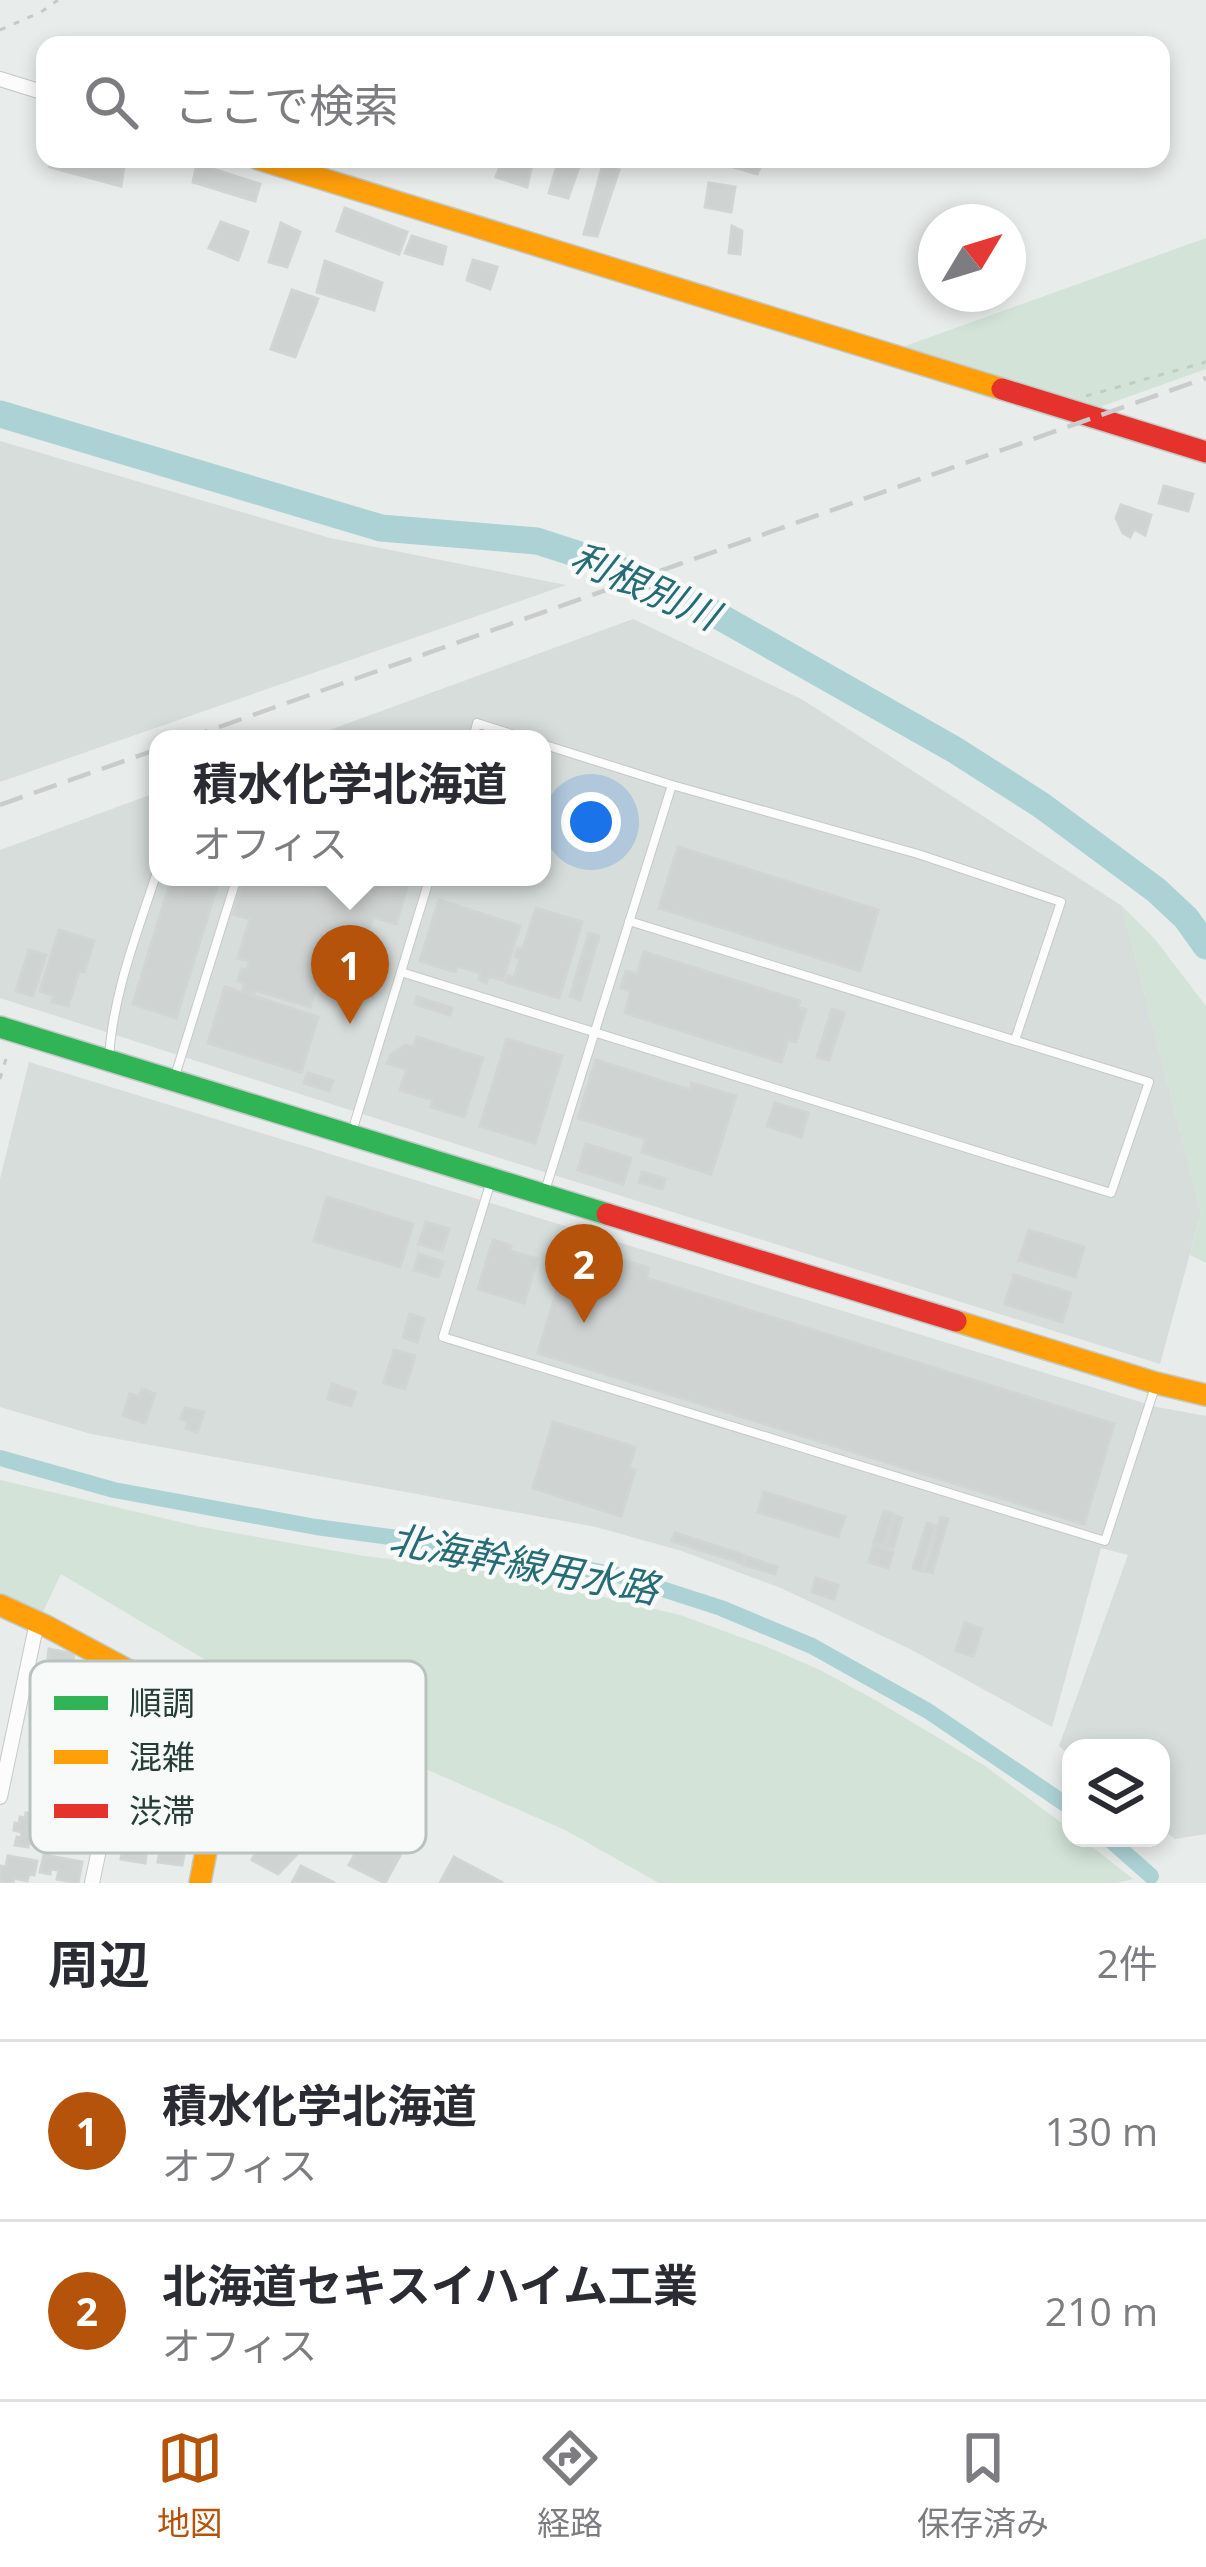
<!DOCTYPE html>
<html lang="ja">
<head>
<meta charset="utf-8">
<style>
  body { margin:0; font-family:"Open Sans","Noto Sans JP",sans-serif; background:#f7f7f7; color:#2b2b33 }
  .controls { position:absolute; right:36px; bottom:36px; display:grid; overflow:hidden; border-radius:24px; box-shadow:0 6px 18px #0003 }
  .controls button { width:108px; height:108px; display:grid; place-items:center; padding:0; border:0; border-bottom:3px solid #e1e1e2; background:#fff; color:#2b2b33; font:60px sans-serif }
  .compass { position:absolute; left:918px; top:204px; width:108px; height:108px; border-radius:50%; background:#fff; box-shadow:0 6px 18px #0003; rotate:52deg }
  .you { position:absolute; left:591px; top:822px; width:42px; height:42px; margin:-30px; border:9px solid #fff; border-radius:50%; background:#1a73e8; box-shadow:0 0 0 18px #1a73e833 }
  .badge { display:grid; place-items:center; width:78px; height:78px; border-radius:50%; background:#b45309; color:#fff; font-size:39px; font-weight:700 }
  .pin { position:absolute; translate:-50% -99px; filter:drop-shadow(0 3px 6px #0008) }
  .pin::after { content:''; position:absolute; top:63px; width:42px; height:36px; background:inherit; clip-path:polygon(0 0,100% 0,50% 100%) }
  .popup { position:absolute; left:149px; top:730px; width:402px; height:156px; box-sizing:border-box; display:grid; place-content:center; border-radius:24px; background:#fff; filter:drop-shadow(0 3px 9px #0005); font-size:39px; white-space:nowrap; color:#7c7c81 }
  .popup b { font-size:45px; color:#2b2b33 }
  .popup::after { content:''; position:absolute; left:50%; top:100%; margin-left:-24px; border:24px solid transparent; border-top-color:#fff }
  .list { margin:0; padding:0; list-style:none }
  h2 { display:flex; justify-content:space-between; align-items:center; height:156px; margin:0; padding:0 48px; font-size:51px }
  h2 small { font-size:39px; font-weight:400; color:#7c7c81 }
  .list li { display:grid; grid-template-columns:78px 1fr auto; gap:36px; align-items:center; box-sizing:border-box; height:180px; padding:0 48px; border-top:3px solid #e1e1e2 }
  .list b { display:block; font-size:45px; white-space:nowrap }
  .list p { margin:0; font-size:39px; white-space:nowrap; color:#7c7c81 }
  .list em { font-size:39px; font-style:normal; color:#7c7c81 }
  .icon { flex:none; width:66px; height:66px; fill:none; stroke:currentColor; stroke-width:2; stroke-linecap:round; stroke-linejoin:round }
  .map { position:relative; flex:none; width:1206px; height:1883px; overflow:hidden }
  .search { position:absolute; background:#fff; box-shadow:0 6px 18px #0003; left:36px; right:36px; top:36px; height:132px; display:flex; align-items:center; gap:30px; box-sizing:border-box; padding:0 42px; border-radius:24px; color:#7c7c81; font-size:45px }
  .sheet { height:516px; background:#fff }
  nav { display:flex; justify-content:space-around; align-items:center; box-sizing:border-box; height:168px; border-top:3px solid #e1e1e2; background:#fff; font-size:33px; color:#7c7c81 }
  nav a { display:grid; justify-items:center; gap:6px }
  nav .on { color:#b45309 }
  .map>svg:first-child { display:block }
  .built { fill:#d6ddda }
  .green { fill:#d3e3d7 }
  .lines { fill:none; stroke-linecap:round; stroke-linejoin:round }
  .canal { stroke:#add2d6; stroke-width:16 }
  .river { stroke:#add2d6; stroke-width:27 }
  .building { fill:#cfd3d1; stroke:#d1d5d3; stroke-width:3 }
  .lane-casing { stroke:#c5c9c7; stroke-width:10 }
  .street-casing { stroke:#c5c9c7; stroke-width:16 }
  .fast-casing { stroke:#c3c9c7; stroke-width:24 }
  .slow-casing { stroke:#c3c9c7; stroke-width:24 }
  .jam-casing { stroke:#c3c9c7; stroke-width:24 }
  .path { stroke:#c3cbc7; stroke-width:3; stroke-dasharray:6 9; stroke-linecap:butt }
  .lane { stroke:#fcfcfc; stroke-width:8 }
  .street { stroke:#fcfcfc; stroke-width:14 }
  .fast { stroke:#30b455; stroke-width:21 }
  .slow { stroke:#ff9f0a; stroke-width:21 }
  .jam { stroke:#e5322d; stroke-width:21 }
  .rail { stroke:#c9cccb; stroke-width:4.5; stroke-dasharray:24 12; stroke-linecap:butt }
  .labels { text-anchor:middle; stroke-width:9; stroke-linejoin:round; paint-order:stroke }
  .water-label { font-size:39px; font-style:italic; fill:#256c76; stroke:#f7faf8 }
  .key { fill:#f7faf8; stroke:#b8c2be; stroke-width:3 }
  .key-label { font-size:33px; fill:#263e37 }
</style>
</head>
<body>
<div class="map">
<svg width="1206" height="1883" viewBox="0 0 1206 1883">
  <rect width="100%" height="100%" fill="#e8ecea"/>
  <path class="built" d="M0 441 330 538 566 585 0 782Z
    M633 619 803 700 1122 906 1201 1213 1160 1364 522 1165 0 998V850L158 792V877H542V739H305Z
    M29 1062 1157 1407 1206 1416V1834L1175 1839 1161 1828V1748H1071V1756L1059 1746 1128 1555 1101 1548 1052 1727 912 1650 781 1588 682 1551 596 1527 91 1434 0 1407V1179Z"/>
  <path class="green" d="M1206 238V369L1097 408 897 349Z
    M1122 906 1154 938 1206 1006V1263L1190 1255 1201 1213Z
    M0 1480 201 1527 364 1556 501 1573 680 1615 765 1646 820 1670 877 1701 985 1766 1071 1830V1838H1081L1133 1879 1116 1883H659L565 1830 323 1724 204 1659 61 1574 41 1616 0 1596Z"/>
  <g class="lines">
    <path class="canal" d="M0 1458 114 1490 316 1527 487 1550 622 1576 721 1608 812 1646 928 1711 1071 1808
      M1108 1838 1151 1876"/>
    <path class="river" d="M0 414 381 528 537 541 605 563 708 610 955 750 1041 805 1156 890 1186 918 1206 946"/>
  </g>
  <path class="building" d="M53 159H109L124 166 121 186 50 167Z
    M503 159H533L527 187 496 177Z
    M559 159 580 164 568 198 549 193Z
    M750 159 762 163 757 174 710 160Z
    M197 164 260 184 255 201 193 182Z
    M603 164 619 170 597 236 584 234Z
    M709 183 735 187 731 212 705 207Z
    M345 208 407 232 399 254 337 231Z
    M221 222 248 232 238 260 209 248Z
    M281 223 300 232 287 267 269 262Z
    M732 226 742 231 740 254 729 253Z
    M412 236 446 247 442 264 405 253Z
    M473 260 497 267 490 289 467 280Z
    M325 261 382 283 374 310 317 292Z
    M292 290 318 299 295 357 271 349Z
    M1164 486 1193 494 1188 511 1159 503Z
    M1121 505 1151 515 1145 535 1134 529 1130 537 1123 533 1116 518Z
    M581 812 604 820 597 844 573 836Z
    M678 847 878 910 860 971 659 908Z
    M172 877H220L176 1018 133 1004Z
    M245 877H410L396 924 373 917 362 951 385 958 373 997 319 980 310 1007 255 990 254 994 243 990 245 983 238 981 241 969 247 970 249 961 238 958 250 919 233 914Z
    M439 900 520 926 503 980 489 976 486 983 479 980 481 973 457 966 455 972 420 961Z
    M536 908 582 922 559 998 506 982 508 976 514 978 520 959 515 957 518 948 523 949Z
    M59 930 94 941 84 972 79 971 68 1006 52 1002 54 996 40 991Z
    M589 933 599 936 580 1000 570 996Z
    M29 950 46 955 33 996 16 991Z
    M644 952 800 1001 798 1007 806 1010 796 1042 788 1040 781 1062 625 1013 631 991 621 988 626 971 637 974Z
    M225 987 318 1017 301 1072 208 1043Z
    M417 997 452 1008 450 1015 415 1004Z
    M832 1009 844 1013 829 1060 817 1057Z
    M417 1037 483 1058 464 1117 431 1107 433 1100 400 1090 407 1069 387 1063 392 1054 405 1045 413 1047Z
    M507 1039 562 1056 535 1143 480 1126Z
    M596 1060 690 1090 692 1083 736 1096 711 1174 642 1152 646 1139 578 1118Z
    M308 1073 333 1081 329 1091 304 1083Z
    M775 1103 808 1113 801 1137 767 1126Z
    M586 1144 631 1158 623 1184 578 1170Z
    M642 1172 665 1179 662 1189 639 1182Z
    M327 1197 413 1224 400 1267 314 1241Z
    M426 1222 449 1229 442 1251 419 1244Z
    M1029 1230 1084 1247 1075 1277 1019 1260Z
    M493 1240 511 1246 510 1251 537 1259 524 1303 478 1289Z
    M571 1244 649 1268 646 1278 1114 1424 1084 1524 538 1353Z
    M419 1254 443 1262 438 1277 414 1270Z
    M1014 1275 1071 1293 1062 1322 1005 1304Z
    M410 1314 424 1319 417 1342 403 1337Z
    M394 1350 415 1356 405 1389 384 1383Z
    M332 1384 356 1392 351 1406 328 1399Z
    M142 1389 155 1394 145 1423 123 1415 130 1394 139 1397Z
    M185 1408 204 1412 197 1432 186 1428 188 1421 181 1419Z
    M553 1422 635 1447 629 1468 635 1470 621 1516 533 1488Z
    M764 1492 845 1517 838 1537 758 1512Z
    M884 1511 893 1514 884 1545 874 1542Z
    M896 1516 902 1518 893 1548 886 1546Z
    M941 1517 948 1519 932 1573 925 1571Z
    M927 1523 935 1526 921 1571 913 1568Z
    M675 1533 744 1555 742 1563 672 1541Z
    M874 1545 893 1552 888 1568 869 1562Z
    M747 1557 777 1567 775 1574 744 1565Z
    M816 1578 838 1585 834 1599 812 1592Z
    M965 1623 982 1629 973 1656 956 1651Z
    M49 1649 74 1654 72 1669 52 1665 53 1659 48 1658Z
    M85 1664 107 1671 105 1686 81 1681Z
    M43 1690 71 1696 68 1714 40 1708Z
    M80 1699 100 1703 97 1721 76 1717Z
    M145 1699 163 1701 162 1706 176 1710 175 1721 143 1712Z
    M73 1721 97 1725 94 1742 69 1738Z
    M156 1722 176 1725 173 1739 155 1736Z
    M179 1724 198 1726 195 1745 177 1742Z
    M33 1730 61 1735 58 1752 30 1746Z
    M67 1750 87 1754V1759L90 1760 88 1774 64 1769Z
    M147 1755 161 1757 159 1768 169 1770 166 1783 147 1780 149 1771 144 1770Z
    M176 1761 194 1764 191 1782 173 1779Z
    M274 1763 292 1773 282 1793 264 1783Z
    M35 1768 53 1772 49 1791 32 1788Z
    M297 1775 372 1815 353 1850 346 1847 344 1852 309 1834 301 1850 278 1874 252 1860Z
    M174 1782 201 1786 198 1804 171 1800Z
    M236 1792 250 1794V1798L267 1799 265 1817 234 1814Z
    M130 1796 159 1800 153 1836 138 1834 140 1820 127 1818Z
    M34 1809 42 1810 36 1844 29 1843 28 1847 15 1845 17 1837 21 1838 22 1832 14 1830 15 1823 19 1824 20 1817 25 1818 26 1813 33 1814Z
    M172 1809 197 1814 195 1831 169 1827Z
    M376 1814 412 1833 385 1883 349 1865Z
    M125 1840 148 1843 145 1863 121 1859Z
    M161 1846 185 1850 182 1865 158 1862Z
    M44 1855 82 1862 78 1883 57 1879 59 1870 51 1869 50 1874 40 1872Z
    M8 1856 37 1861 34 1875 29 1874 27 1881 14 1878 13 1883 0 1881 1 1866 6 1867Z
    M454 1857 503 1883H440Z
    M301 1866 335 1883H292Z"/>
  <g class="lines">
    <defs>
      <path id="lane" d="M473 739 477 723 527 739
        M542 744 672 785 544 1194
        M672 785 918 854 1061 902 1015 1040
        M401 972 1111 1193 1149 1082 629 921
        M109 1058C113 992 138 931 158 869
        M175 1076 237 877
        M351 1135 430 877
        M491 1181 443 1337 1105 1541 1155 1387"/>
      <path id="street" d="M0 79 45 93
        M0 1797 37 1622
        M92 1883 136 1674"/>
      <path id="fast" d="M0 1027 607 1214"/>
      <path id="slow" d="M258 159 1002 389
        M956 1321 1156 1383 1206 1395
        M0 1605 46 1626 230 1725 200 1883"/>
      <path id="jam" d="M1002 389 1206 452
        M607 1214 956 1321"/>
    </defs>
    <use href="#lane" class="lane-casing"/>
    <use href="#street" class="street-casing"/>
    <use href="#fast" class="fast-casing"/>
    <use href="#slow" class="slow-casing"/>
    <use href="#jam" class="jam-casing"/>
    <path class="path" d="M0 30 41 12 58 0
      M1086 396 1206 362
      M0 1079 8 1052"/>
    <use href="#lane" class="lane"/>
    <use href="#street" class="street"/>
    <use href="#fast" class="fast"/>
    <use href="#slow" class="slow"/>
    <use href="#jam" class="jam"/>
    <path class="rail" d="M185 739 1206 378
      M0 805 158 749"/>
  </g>
  <g class="labels">
    <g class="water-label">
      <text transform="translate(645 586) rotate(24)" y="14">利根別川</text>
      <text transform="translate(524 1564) rotate(11)" y="14">北海幹線用水路</text>
    </g>
  </g>
  <rect x="30" y="1661" width="396" height="192" rx="18" class="key"/>
  <rect x="54" y="1696" width="54" height="14" fill="#30b455"/>
  <rect x="54" y="1750" width="54" height="14" fill="#ff9f0a"/>
  <rect x="54" y="1804" width="54" height="14" fill="#e5322d"/>
  <g class="key-label">
    <text x="129" y="1715">順調</text>
    <text x="129" y="1769">混雑</text>
    <text x="129" y="1823">渋滞</text>
  </g>
</svg>
<div class="controls">
<button><svg class="icon" aria-label="layers" viewBox="0 0 24 24"><path d="M12 4l9 5-9 5-9-5zM3 14l9 5 9-5"/></svg></button>
</div>
<svg class="compass" viewBox="-18 -18 36 36"><path d="M0-13l5 13h-10z" fill="#e53935"/><path d="M0 13l5-13h-10z" fill="#7c7c81"/></svg>
<div class="you"></div>
<div class="pin badge" style="left:350px;top:1024px">1</div>
<div class="popup"><b>積水化学北海道</b>オフィス</div>
<div class="pin badge" style="left:584px;top:1323px">2</div>
<div class="search"><svg class="icon" aria-label="search" viewBox="0 0 24 24"><circle cx="10" cy="10" r="6"/><path d="M15 15l6 6"/></svg>ここで検索</div>
</div>
<section class="sheet">
<h2>周辺<small>2件</small></h2>
<ul class="list">
<li><span class="badge">1</span><div><b>積水化学北海道</b><p>オフィス</p></div><em>130 m</em></li>
<li><span class="badge">2</span><div><b>北海道セキスイハイム工業</b><p>オフィス</p></div><em>210 m</em></li>
</ul>
</section>
<nav>
<a class="on"><svg class="icon" aria-label="map" viewBox="0 0 24 24"><path d="M3 6l6-2 6 2 6-2v14l-6 2-6-2-6 2zM9 4v14M15 6v14"/></svg>地図</a>
<a><svg class="icon" aria-label="directions" viewBox="0 0 24 24"><path d="M12 3l9 9-9 9-9-9zM9 14v-3h6M13 9l2 2-2 2"/></svg>経路</a>
<a><svg class="icon" aria-label="saved" viewBox="0 0 24 24"><path d="M7 4h10v16l-5-4-5 4z"/></svg>保存済み</a>
</nav>
</body>
</html>
